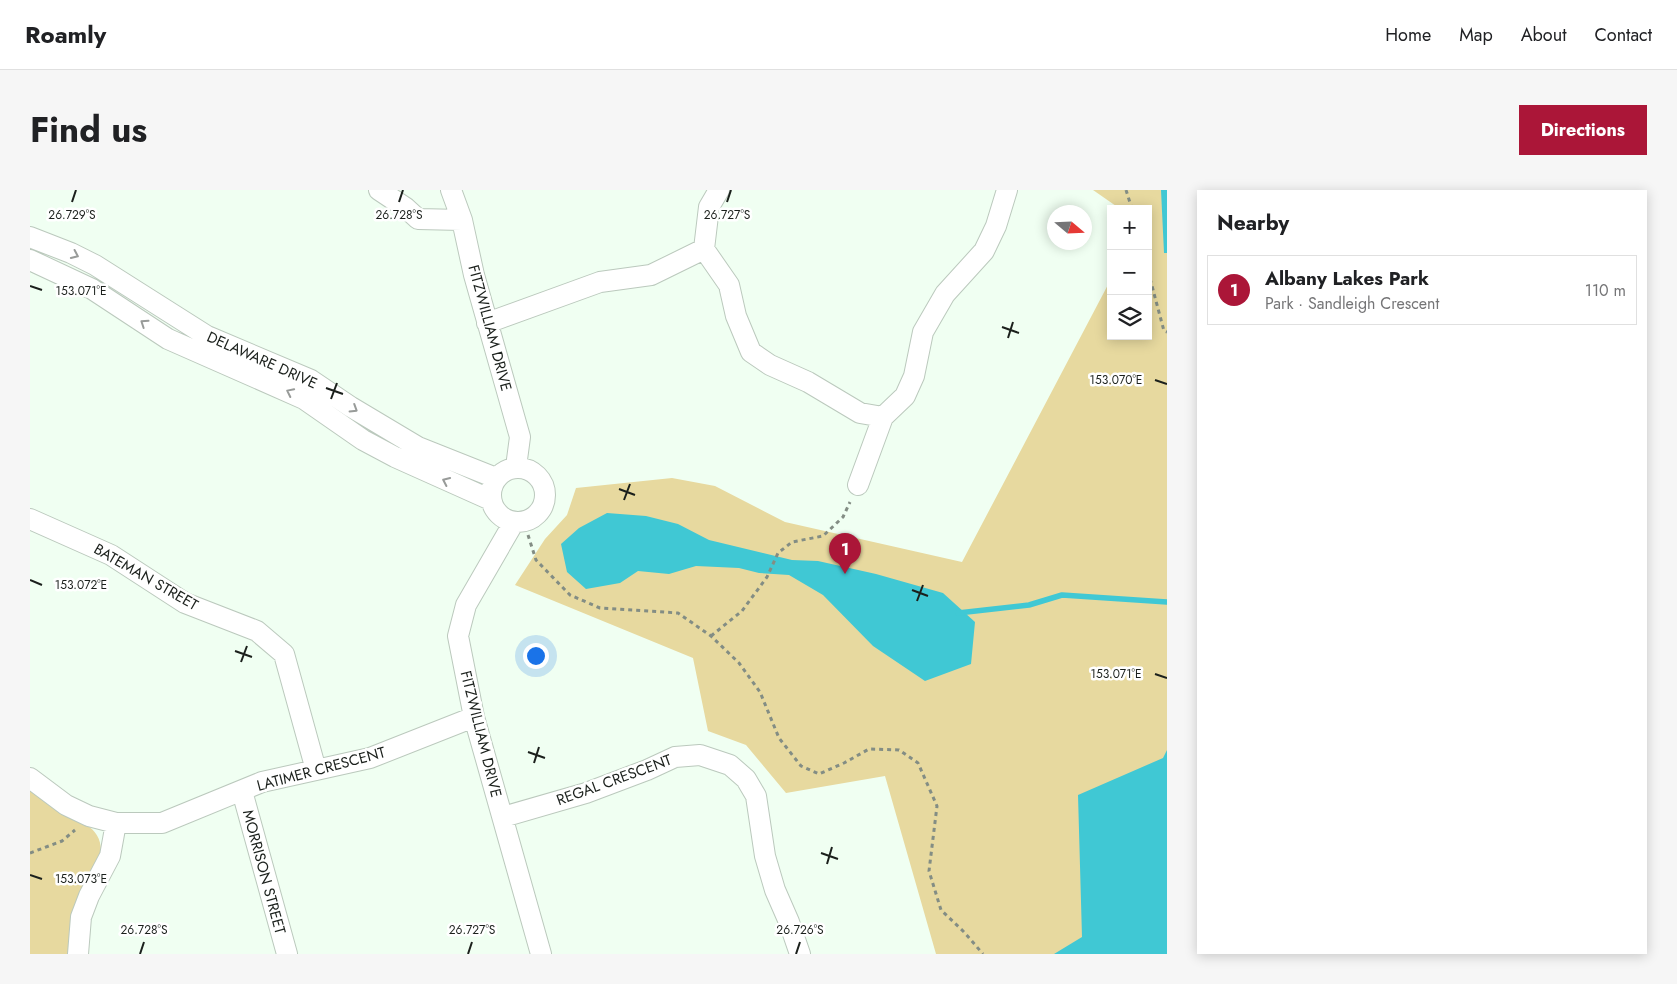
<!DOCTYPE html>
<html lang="en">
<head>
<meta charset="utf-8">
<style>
  body { margin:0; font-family:Jost,sans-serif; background:#f6f6f6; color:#202124 }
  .controls { position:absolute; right:15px; top:15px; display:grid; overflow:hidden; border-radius:0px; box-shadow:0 2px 12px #0003 }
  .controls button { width:45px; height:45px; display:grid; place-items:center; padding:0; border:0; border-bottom:1px solid #e0e0e0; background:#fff; color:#202124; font:25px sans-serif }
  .compass { position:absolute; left:1017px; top:15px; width:45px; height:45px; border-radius:50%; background:#fff; box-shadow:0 2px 12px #0003; rotate:109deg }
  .you { position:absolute; left:505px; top:465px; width:18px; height:18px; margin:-12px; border:4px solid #fff; border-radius:50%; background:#1a73e8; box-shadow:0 0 0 8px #1a73e833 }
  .badge { display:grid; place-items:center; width:32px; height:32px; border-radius:50%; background:#ab1638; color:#fff; font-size:16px; font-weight:700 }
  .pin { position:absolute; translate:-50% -41px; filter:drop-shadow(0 1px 2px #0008) }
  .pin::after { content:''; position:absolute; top:26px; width:18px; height:15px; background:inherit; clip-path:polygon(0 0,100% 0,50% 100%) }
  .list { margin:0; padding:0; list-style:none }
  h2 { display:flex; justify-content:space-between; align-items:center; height:65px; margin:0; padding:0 20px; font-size:21px }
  h2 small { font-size:16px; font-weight:400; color:#757577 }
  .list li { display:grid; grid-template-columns:32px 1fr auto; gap:15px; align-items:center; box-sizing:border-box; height:70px; margin:0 10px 10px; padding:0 10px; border:1px solid #e0e0e0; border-radius:0px }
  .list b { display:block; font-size:19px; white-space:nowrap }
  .list p { margin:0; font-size:16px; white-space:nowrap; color:#757577 }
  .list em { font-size:16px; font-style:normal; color:#757577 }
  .icon { flex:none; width:28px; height:28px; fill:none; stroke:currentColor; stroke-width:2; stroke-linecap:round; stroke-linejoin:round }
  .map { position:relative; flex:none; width:1137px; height:764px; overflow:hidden; border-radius:0px }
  header { display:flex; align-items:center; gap:30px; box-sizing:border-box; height:70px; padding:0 25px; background:#fff; border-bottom:1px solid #e0e0e0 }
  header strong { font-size:24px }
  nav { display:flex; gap:28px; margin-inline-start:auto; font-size:18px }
  .intro { display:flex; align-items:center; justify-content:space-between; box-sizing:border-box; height:120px; padding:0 30px }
  h1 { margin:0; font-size:35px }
  .button { padding:12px 22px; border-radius:0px; background:#ab1638; color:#fff; font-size:18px; font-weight:700 }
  main { display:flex; gap:30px; padding:0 30px }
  aside { flex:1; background:#fff; border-radius:0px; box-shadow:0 2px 12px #0003 }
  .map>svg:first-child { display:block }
  .green { fill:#e7d99f }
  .water { fill:#40c8d4 }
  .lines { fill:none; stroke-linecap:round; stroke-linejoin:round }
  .stream { stroke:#40c8d4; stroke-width:5.5 }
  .minor-casing { stroke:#bbc9bd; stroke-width:22 }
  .path { stroke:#838d84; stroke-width:3; stroke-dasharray:4 4; stroke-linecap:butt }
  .minor { stroke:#fff; stroke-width:20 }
  .oneway { stroke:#989b99 }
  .ticks { fill:none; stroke:#1b201c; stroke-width:2 }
  .labels { text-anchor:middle; stroke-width:5; stroke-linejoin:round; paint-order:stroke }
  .street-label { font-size:15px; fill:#1b201c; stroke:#fff }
  .ticks-label { font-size:12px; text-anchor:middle; fill:#1b201c; stroke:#fff; stroke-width:5; stroke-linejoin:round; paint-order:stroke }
</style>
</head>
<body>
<header>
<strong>Roamly</strong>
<nav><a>Home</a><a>Map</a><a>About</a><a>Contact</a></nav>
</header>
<div class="intro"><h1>Find us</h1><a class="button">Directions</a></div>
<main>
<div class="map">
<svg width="1137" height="764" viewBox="0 0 1137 764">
  <rect width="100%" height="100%" fill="#f0fff2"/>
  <path class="green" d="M1063 0H1137V764H906L855 586 756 603 716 555 678 541 663 468 485 395 515 349 537 325 546 298 642 288 685 296 755 332 932 372 1081 89V146H1118V19H1087L1086 16Z
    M0 599C9 606 18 615 28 621 47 631 71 635 71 661L40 764H0Z"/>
  <path class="water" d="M1131 0H1137V63H1134Z
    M577 323 616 326 648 334 679 350 762 370 788 371 846 384 913 403 945 432 941 474 895 491 843 456 793 405 759 385 729 383 709 378 666 376 639 384 608 381 590 393 556 399 537 382 531 354 549 338Z
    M1137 560V764H1024L1052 747 1048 605 1133 568Z"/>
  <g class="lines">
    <path class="stream" d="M928 423 999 415 1032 405 1137 412"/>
    <defs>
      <path id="minor" d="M349 0 376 18 388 29 432 30
        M421 0 432 30 444 85 490 247 486 277
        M0 47 41 63 65 75 177 146 281 190 321 217 388 257 466 288
        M674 59 699 95 706 126 721 162 740 175 778 192 830 223 853 227 875 206 884 186 893 142 915 104 954 61 966 36 977 0
        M674 59 679 17 689 0
        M0 70 62 99 138 149 274 209 333 250 365 267 461 310
        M457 133 570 92 621 85 674 59
        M461 305a27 27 0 1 1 54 0a27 27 0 1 1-54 0Z
        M828 295 853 227
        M0 329 81 365 155 413 227 441 254 464 286 580
        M484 332 436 415 428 446 444 527 511 764
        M0 588 36 615 59 626 86 633H132L232 592 340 568 444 527
        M212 601 257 764
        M473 627 556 603 617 580 645 567 670 565 700 575 716 589 726 606 735 666 745 700 759 732 770 764
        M48 764 51 727 59 706 80 666 86 633"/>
    </defs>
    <use href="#minor" class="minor-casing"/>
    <path class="path" d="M1096 0 1102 19
      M1118 81 1134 141 1137 142
      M498 345 506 370 540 405 570 418 648 423 681 446 709 473 730 502 749 548 771 576 789 584 814 573 839 559 869 560 888 573 907 616 899 681 911 720 934 742 953 764
      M681 446 712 421 737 387 748 363 762 352 793 346 813 327 820 312
      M0 663 32 651 45 640"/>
    <use href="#minor" class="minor"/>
  </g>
  <defs><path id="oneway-chevron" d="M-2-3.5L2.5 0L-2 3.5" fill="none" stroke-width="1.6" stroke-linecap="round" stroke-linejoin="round" transform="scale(1.25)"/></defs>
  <g class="oneway">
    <use href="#oneway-chevron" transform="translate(45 65) rotate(25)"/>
    <use href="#oneway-chevron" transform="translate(114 133) rotate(-146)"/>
    <use href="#oneway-chevron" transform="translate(260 202) rotate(-154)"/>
    <use href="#oneway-chevron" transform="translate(324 219) rotate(32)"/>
    <use href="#oneway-chevron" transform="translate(416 291) rotate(-155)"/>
  </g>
  <path class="ticks" d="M42 12 46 0M369 12 373 0M697 12 701 0M0 96 12 100M972 137 989 143M978 148 983 132M1125 190 1137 194M296 198 313 204M301 209 307 193M589 299 605 305M594 310 600 294M0 390 12 395M882 400 898 406M887 411 893 395M205 461 222 467M211 472 217 456M1125 484 1137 488M498 562 515 568M504 573 509 557M791 663 808 669M797 674 802 657M0 685 12 689M110 764 114 752M438 764 442 752M766 764 770 752"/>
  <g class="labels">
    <g class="street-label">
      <text transform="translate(460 138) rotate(75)" y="5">FITZWILLIAM DRIVE</text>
      <text transform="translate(232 170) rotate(24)" y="5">DELAWARE DRIVE</text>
      <text transform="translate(116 387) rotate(30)" y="5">BATEMAN STREET</text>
      <text transform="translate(451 544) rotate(76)" y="5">FITZWILLIAM DRIVE</text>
      <text transform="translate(291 579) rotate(-15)" y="5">LATIMER CRESCENT</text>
      <text transform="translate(584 590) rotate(-20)" y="5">REGAL CRESCENT</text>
      <text transform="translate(234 682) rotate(75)" y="5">MORRISON STREET</text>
    </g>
  </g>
  <g class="ticks-label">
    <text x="42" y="29">26.729°S</text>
    <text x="369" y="29">26.728°S</text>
    <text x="697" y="29">26.727°S</text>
    <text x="51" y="105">153.071°E</text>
    <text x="1086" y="194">153.070°E</text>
    <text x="51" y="399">153.072°E</text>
    <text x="1086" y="488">153.071°E</text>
    <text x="51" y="693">153.073°E</text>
    <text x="114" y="744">26.728°S</text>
    <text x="442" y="744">26.727°S</text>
    <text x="770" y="744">26.726°S</text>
  </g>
</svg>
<div class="controls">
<button>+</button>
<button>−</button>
<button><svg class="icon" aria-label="layers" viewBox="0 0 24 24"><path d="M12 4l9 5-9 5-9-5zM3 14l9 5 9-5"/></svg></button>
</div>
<svg class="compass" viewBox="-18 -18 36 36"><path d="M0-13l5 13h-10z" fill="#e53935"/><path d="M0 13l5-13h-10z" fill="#757577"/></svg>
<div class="you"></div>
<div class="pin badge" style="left:815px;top:384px">1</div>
</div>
<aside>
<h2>Nearby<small></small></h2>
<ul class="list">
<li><span class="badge">1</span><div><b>Albany Lakes Park</b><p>Park · Sandleigh Crescent</p></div><em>110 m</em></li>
</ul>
</aside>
</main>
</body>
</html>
